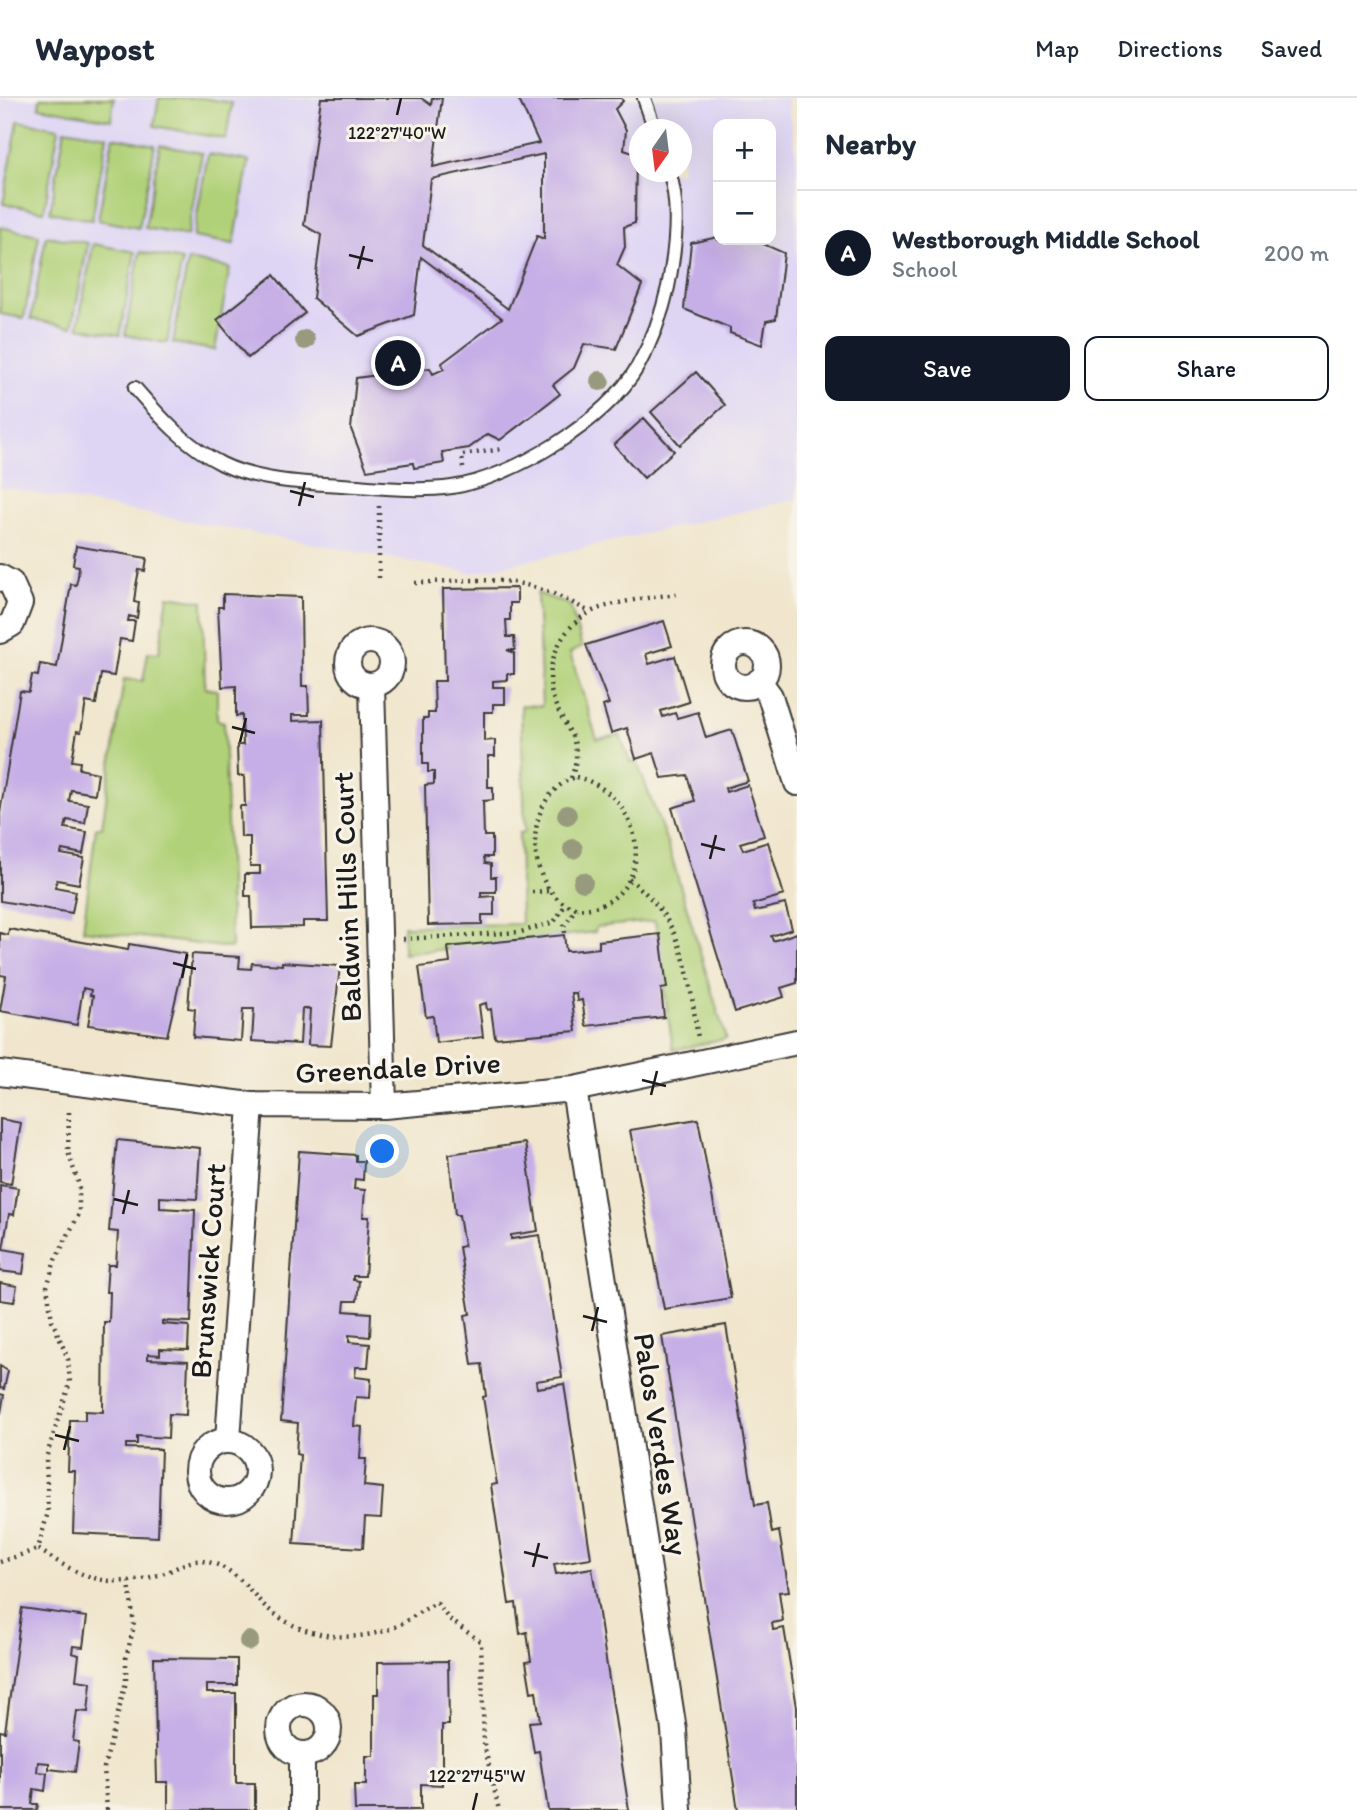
<!DOCTYPE html>
<html lang="en">
<head>
<meta charset="utf-8">
<style>
  body { margin:0; font-family:Itim,sans-serif; background:#f6f6f7; color:#1f2937 }
  .controls { position:absolute; right:21px; top:21px; display:grid; overflow:hidden; border-radius:14px; box-shadow:0 7px 28px #0002 }
  .controls button { width:63px; height:63px; display:grid; place-items:center; padding:0; border:0; border-bottom:2px solid #e0e1e3; background:#fff; color:#1f2937; font:35px sans-serif }
  .compass { position:absolute; left:629px; top:21px; width:63px; height:63px; border-radius:50%; background:#fff; box-shadow:0 7px 28px #0002; rotate:194deg }
  .you { position:absolute; left:383px; top:1054px; width:24px; height:24px; margin:-18px; border:5px solid #fff; border-radius:50%; background:#1a73e8; box-shadow:0 0 0 10px #1a73e833 }
  .badge { display:grid; place-items:center; width:46px; height:46px; border-radius:50%; background:#111827; color:#fff; font-size:23px; font-weight:700 }
  .pin { position:absolute; translate:-50% -50%; border:4px solid #fff; box-shadow:0 2px 7px #0006 }
  .list { margin:0; padding:0; list-style:none }
  h2 { display:flex; justify-content:space-between; align-items:center; height:91px; margin:0; padding:0 28px; font-size:30px }
  h2 small { font-size:23px; font-weight:400; color:#747a83 }
  .list li { display:grid; grid-template-columns:46px 1fr auto; gap:21px; align-items:center; box-sizing:border-box; height:126px; padding:0 28px; border-top:2px solid #e0e1e3 }
  .list b { display:block; font-size:26px; white-space:nowrap }
  .list p { margin:0; font-size:23px; white-space:nowrap; color:#747a83 }
  .list em { font-size:23px; font-style:normal; color:#747a83 }
  .actions { display:flex; gap:14px; padding:21px 28px }
  .actions a { flex:1; padding:16px 0; border:2px solid #111827; border-radius:14px; text-align:center; font-size:24px; color:#111827 }
  .actions .main { background:#111827; color:#fff }
  .map { position:relative; flex:none; width:797px; height:1712px; overflow:hidden }
  header { display:flex; align-items:center; gap:42px; box-sizing:border-box; height:98px; padding:0 35px; background:#fff; border-bottom:2px solid #e0e1e3 }
  header strong { font-size:33px }
  nav { display:flex; gap:38px; margin-inline-start:auto; font-size:24px }
  main { display:flex }
  aside { flex:1; background:#fff }
  .map>svg:first-child { display:block }
  .built { fill:#ded5f5; fill-rule:evenodd }
  .green { fill:#b1d178; stroke:#66764a; stroke-width:2 }
  .building { fill:#c6aee6; fill-rule:evenodd }
  .lines { fill:none; stroke-linecap:round; stroke-linejoin:round }
  .lane-casing { stroke:#3c3a37; stroke-width:16 }
  .street-casing { stroke:#3c3a37; stroke-width:28 }
  .path { stroke:#3c3a37; stroke-width:4.5; stroke-dasharray:2 5; stroke-linecap:butt }
  .lane { stroke:#fff; stroke-width:12 }
  .street { stroke:#fff; stroke-width:24 }
  .tree { fill:#989a7d }
  .ticks { fill:none; stroke:#1c1c1c; stroke-width:2.5 }
  .labels { text-anchor:middle; stroke-width:6; stroke-linejoin:round; paint-order:stroke }
  .street-label { font-size:30px; fill:#1c1c1c; stroke:#f7f3e8 }
  .ticks-label { font-size:18px; text-anchor:middle; fill:#1c1c1c; stroke:#f7f3e8; stroke-width:6; stroke-linejoin:round; paint-order:stroke }
</style>
</head>
<body>
<header>
<strong>Waypost</strong>
<nav><a>Map</a><a>Directions</a><a>Saved</a></nav>
</header>
<main>
<div class="map">
<svg width="797" height="1712" viewBox="0 0 797 1712">
  <rect width="100%" height="100%" fill="#f7f3e8"/>
  <filter id="ink" filterUnits="userSpaceOnUse"><feTurbulence type="fractalNoise" baseFrequency=".0143" numOctaves="2"/><feDisplacementMap in="SourceGraphic" scale="14" xChannelSelector="R" yChannelSelector="G"/><feConvolveMatrix kernelMatrix="1 2 1 2 8 2 1 2 1" color-interpolation-filters="sRGB"/></filter>
  <filter id="wash" filterUnits="userSpaceOnUse"><feTurbulence type="fractalNoise" baseFrequency=".00686" numOctaves="4" result="noise"/><feDisplacementMap in="SourceGraphic" scale="28" xChannelSelector="R" yChannelSelector="G"/><feGaussianBlur stdDeviation="1.57" result="paint"/><feColorMatrix in="noise" values="0 0 0 0 0 0 0 0 0 0 0 0 0 0 0 0 0 1.4 0 .05"/><feComposite in="paint" operator="in"/></filter>
  <g filter="url(#wash)">
    <rect width="100%" height="100%" fill="#f1e6cd"/>
    <path class="built" d="M0 0H787L797 63V401L473 475 0 389ZM718 26H771V142H718ZM640 32H682V74H640Z"/>
    <path class="green" d="M40 0H114L111 22 39 9Z
      M159 0H202L232 5 226 41 154 28Z
      M18 23 59 30 44 113 3 106Z
      M65 31 107 38 92 122 50 114Z
      M113 39 155 47 139 130 98 122Z
      M160 47 202 55 187 138 145 130Z
      M208 56 249 63 234 146 193 139Z
      M0 129 39 137 24 220 0 216Z
      M46 138 88 145 72 229 31 221Z
      M93 146 135 154 120 237 78 229Z
      M140 154 182 162 167 245 125 237Z
      M188 162 230 170 215 252 173 245Z
      M537 495 570 507 582 549 570 555 597 641 620 637 630 664H637L668 747 726 941 673 952 655 823 596 829 595 834 403 856V828L521 826 519 735 525 734 521 607 542 608Z
      M168 498 203 503 205 590 217 592V622L224 624 231 850 83 832 96 729H102L124 581 143 583 148 554 159 555Z"/>
    <g id="blocks">
      <path class="building" d="M321 0H421L431 7 432 0H442L433 69 539 45 518 0H621L623 3 615 11 626 32 624 52 636 56 635 125 624 129 625 149 617 167 642 187 616 251 584 246 574 270 553 287 560 296 500 342 488 336 469 350 442 354 444 365 414 370 413 365 367 372 351 331 356 280 430 270 433 276 444 271 442 265 502 220 421 159 414 217 358 238 313 200 321 137 304 127ZM544 56V141L537 138 508 211 423 147 431 81Z
        M718 139V142H754L784 155 776 221 766 223 762 247 730 235V230L684 211 691 145Z
        M274 177 305 215 248 260 217 222Z
        M696 274 725 307 680 347 651 314Z
        M644 320 674 353 644 380 614 347Z
        M76 448 147 460 145 473 139 472 136 488 134 504 139 505 137 520 129 518 128 523H135L132 543 120 541 114 578 101 576 96 606 86 604 81 634 77 633 72 663 80 664 79 671 98 675 95 696 71 692 69 703 88 706 85 725 67 722 65 730 87 734 83 756 62 752 61 756 84 760 79 786 57 782 55 789 76 793 72 815 0 803V715L20 593 29 594 32 577 38 578 40 566 57 569 71 486 76 487 78 478 79 468 73 467Z
        M517 490V505H510V522H506L507 539H514L515 552H507L514 555V576H507V582L493 583V589H505V606H493V614H484V643L495 642V658H488V689H493V702L483 703 484 738H492V759H484L485 765 491 766V779H496V794H481V799L494 798V817H482V826L428 827 425 687 434 686V674H428V666H423V620H428V615H435L434 583H445L443 491Z
        M223 496 301 499 302 588H308L309 617H292V623L323 622 328 823H303V829L252 830 251 798H245V776H260V768H250V739H241L240 708H245L244 678H238L237 647H243L242 617 236 618V588L222 589 218 509H223Z
        M664 523 672 548 646 556 648 563 649 566 675 558 689 604 661 613 663 619 675 615 677 620 698 614 706 640 732 632 748 683 725 690 726 694 748 687 764 738 740 745 743 752 768 744 784 797 753 806 755 813 785 806 792 831 771 838 773 843 797 835V885L781 890 784 899 735 914 672 710 695 703 687 677 662 680 654 655 636 661 627 630 611 635 603 608 609 606 586 547Z
        M9 831 128 852 129 846 186 856 167 938 88 927 93 898 90 897 91 892 83 890 77 927 0 913 6 878 0 877V835L8 837Z
        M660 836 667 890 661 891 664 919 586 928 582 902 577 903 576 895H571L576 933 495 940 491 911 487 912 486 905 479 907 483 939 436 945 433 918 426 919 419 869 450 865 448 849 564 837 566 853H571L599 850V843Z
        M192 856 240 859 239 870 251 871 252 865 282 867V864L340 868 331 948 308 947 310 911H302L300 946 252 943 254 911H243L241 943 193 939 195 911 188 910Z
        M0 1021 21 1025 11 1086 0 1084Z
        M698 1021 731 1200 664 1211 630 1032Z
        M117 1042 200 1050 197 1101 160 1099V1110L195 1112 191 1224 162 1223V1226L189 1228 188 1252 160 1251V1257L148 1256V1261L188 1263 186 1317 169 1316 168 1340 137 1338V1346H126V1350L161 1351 158 1439 73 1435 75 1373H68L70 1322H85V1313L103 1314 104 1224H109L110 1194H106L108 1167H116L118 1134 109 1133Z
        M525 1045 538 1133 511 1137V1141L540 1137 562 1279 536 1283 537 1290 564 1286 591 1460 554 1466 556 1476 592 1470 629 1712H548L539 1653 534 1654 529 1624 540 1623 536 1593 531 1594 526 1564 531 1563 527 1534 520 1536 516 1505 509 1506 491 1387 497 1386 483 1299 486 1298 482 1266 472 1267 465 1217 470 1216 459 1149 464 1148 459 1117H455L449 1056Z
        M299 1053 356 1057V1063H364L363 1082 355 1081 354 1091 365 1092 363 1119H369L365 1178H353V1182L359 1183 357 1203H345L344 1213 371 1215 370 1239 349 1237V1244L370 1246 368 1269H356L355 1279 371 1281 370 1300 356 1299 354 1328 362 1329 360 1361H366L364 1388 383 1390 381 1420 365 1419 363 1450 294 1446 300 1357 296 1356 298 1325 281 1323Z
        M0 1087 18 1090 14 1117 9 1116 3 1151 26 1155 23 1176 0 1173Z
        M0 1185 17 1188 14 1204 0 1202Z
        M726 1227 755 1407 767 1405 772 1435 779 1433 789 1493 779 1494 783 1523 772 1525 773 1532 784 1530 797 1609V1712H738L662 1238Z
        M0 1268 8 1273 4 1291 0 1290Z
        M0 1296 4 1297 1 1315H0Z
        M22 1510 87 1519 83 1549 73 1548 72 1555 79 1557 76 1582 91 1584 88 1614 77 1613 73 1643 79 1644 75 1674 49 1671V1665L38 1664 37 1674 47 1675 45 1693 34 1691 32 1706H38L37 1712H0V1633L5 1634Z
        M154 1560 237 1561V1587H207V1595H236V1685H255V1712H168V1684H157Z
        M448 1563 449 1627H442V1687L421 1686V1712H355L354 1687H366V1658H374V1596H378V1564Z"/>
    </g>
  </g>
  <g filter="url(#ink)">
    <use href="#blocks" fill-opacity="0" stroke="#3c3a37" stroke-width="2"/>
    <g class="lines">
      <defs>
        <path id="lane" d="M644 0 655 32
          M135 290C161 320 186 348 222 366 257 383 303 385 341 387 377 389 416 394 452 389 513 380 608 322 638 268 652 243 662 216 668 189 675 154 681 108 669 74"/>
        <path id="street" d="M0 479 11 485 20 505 12 526 0 533
          M348 565a22 22 0 1 1 44 0a22 22 0 1 1-44 0Z
          M723 567a22 22 0 1 1 44 0a22 22 0 1 1-44 0Z
          M759 583 770 598 797 685
          M372 588 384 1008
          M0 975 251 1007 384 1008 574 991 797 944
          M574 991 674 1632 679 1712
          M228 1342 251 1007
          M197 1373a30 30 0 1 1 60 0a30 30 0 1 1-60 0Z
          M279 1631a25 25 0 1 1 50 0a25 25 0 1 1-50 0Z
          M302 1712V1656"/>
      </defs>
      <use href="#lane" class="lane-casing"/>
      <use href="#street" class="street-casing"/>
      <path class="path" d="M463 370 462 357 503 351
        M379 408V482
        M415 485C487 481 524 475 589 514
        M576 679C618 688 648 736 631 778 625 791 614 802 601 807 532 833 507 702 576 679Z
        M571 680C586 641 564 633 553 600 543 570 560 531 587 516 607 504 653 499 677 496
        M629 781C685 823 688 875 698 940
        M532 794 549 793
        M565 835 564 828 576 810
        M403 841 521 834 554 824 566 806
        M69 1014 68 1054 79 1087V1116L55 1162 47 1189 52 1222 68 1261 70 1284 46 1360 48 1414 38 1451C83 1481 109 1492 162 1476 175 1472 188 1461 202 1463 227 1466 243 1483 258 1501 292 1539 349 1548 395 1529 410 1522 422 1511 437 1505L448 1520 481 1544 484 1646 499 1712
        M0 1464 38 1451
        M107 1712 104 1670 126 1584V1560L134 1528 129 1484"/>
      <use href="#lane" class="lane"/>
      <use href="#street" class="street"/>
    </g>
    <g class="tree">
      <circle cx="305" cy="242" r="10"/>
      <circle cx="600" cy="283" r="10"/>
      <circle cx="567" cy="717" r="10"/>
      <circle cx="573" cy="751" r="10"/>
      <circle cx="583" cy="784" r="10"/>
      <circle cx="249" cy="1543" r="10"/>
    </g>
  </g>
  <path class="ticks" d="M397 17 401 0M349 157 373 163M358 171 364 148M290 393 314 399M299 408 305 384M232 629 255 635M240 644 246 620M701 746 725 752M710 761 716 737M173 865 196 871M182 880 187 856M642 982 666 988M651 997 657 973M114 1101 138 1107M123 1116 129 1092M583 1218 607 1224M592 1233 598 1209M55 1337 79 1343M64 1352 70 1328M524 1454 548 1460M533 1469 539 1445M473 1712 477 1695"/>
  <g class="labels">
    <g class="street-label">
      <text transform="translate(347 799) rotate(-92)" y="10">Baldwin Hills Court</text>
      <text transform="translate(398 970) rotate(-3)" y="10">Greendale Drive</text>
      <text transform="translate(208 1173) rotate(-86)" y="10">Brunswick Court</text>
      <text transform="translate(661 1346) rotate(81)" y="10">Palos Verdes Way</text>
    </g>
  </g>
  <g class="ticks-label">
    <text x="397" y="41">122°27'40"W</text>
    <text x="477" y="1684">122°27'45"W</text>
  </g>
</svg>
<div class="controls">
<button>+</button>
<button>−</button>
</div>
<svg class="compass" viewBox="-18 -18 36 36"><path d="M0-13l5 13h-10z" fill="#e53935"/><path d="M0 13l5-13h-10z" fill="#747a83"/></svg>
<div class="you"></div>
<div class="pin badge" style="left:398px;top:265px">A</div>
</div>
<aside>
<h2>Nearby<small></small></h2>
<ul class="list">
<li><span class="badge">A</span><div><b>Westborough Middle School</b><p>School</p></div><em>200 m</em></li>
</ul>
<div class="actions"><a class="main">Save</a><a>Share</a></div>
</aside>
</main>
</body>
</html>
